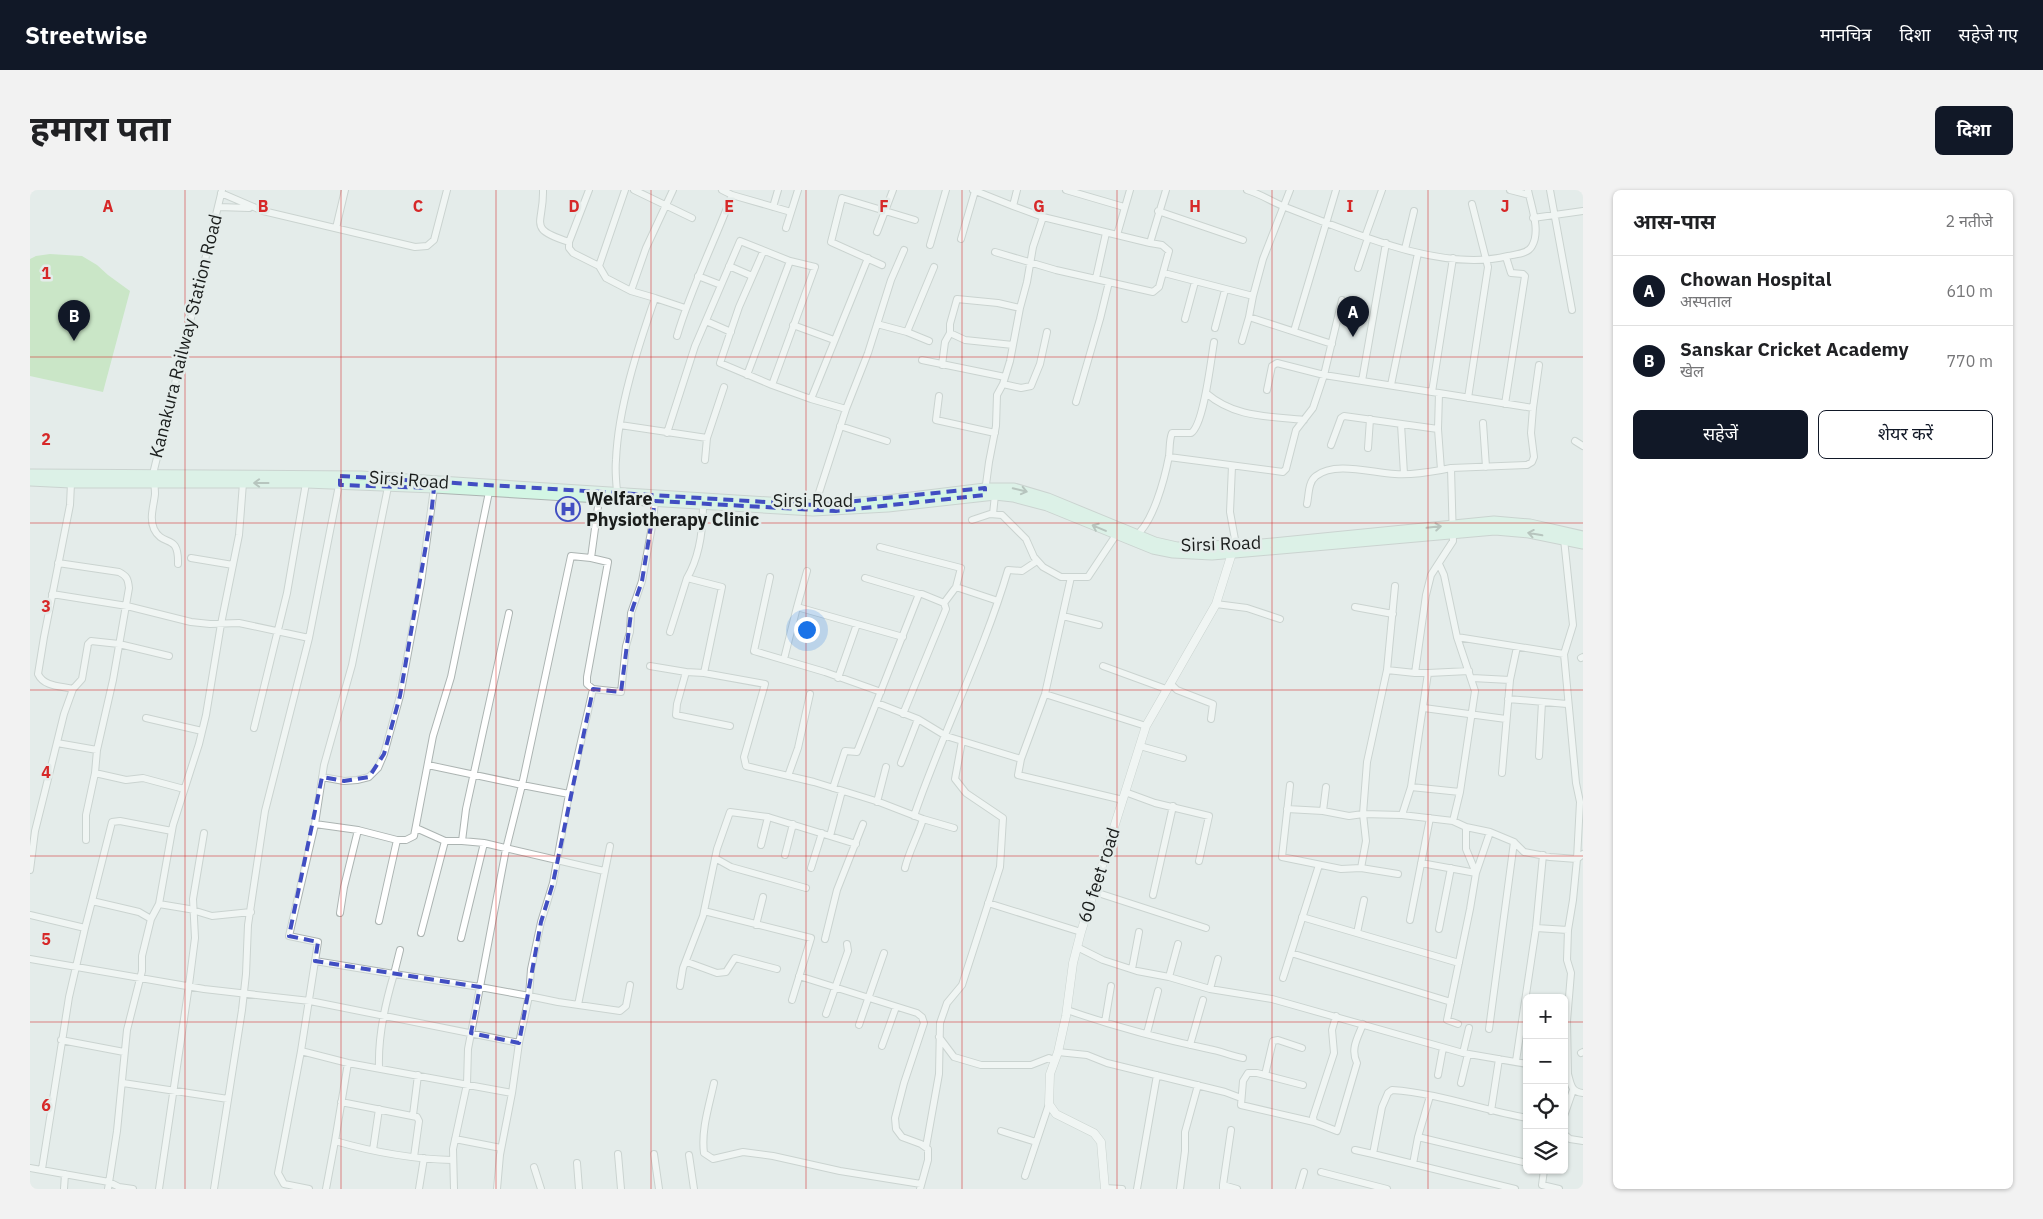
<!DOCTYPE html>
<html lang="hi">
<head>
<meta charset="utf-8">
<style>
  body { margin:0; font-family:"IBM Plex Sans","Noto Sans Devanagari",sans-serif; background:#f2f2f2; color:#202124 }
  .controls { position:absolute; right:15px; bottom:15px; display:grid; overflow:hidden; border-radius:8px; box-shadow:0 1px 4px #0004 }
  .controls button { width:45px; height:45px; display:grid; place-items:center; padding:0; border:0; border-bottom:1px solid #e0e0e0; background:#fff; color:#202124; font:25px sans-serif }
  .you { position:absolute; left:776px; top:439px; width:18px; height:18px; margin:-12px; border:4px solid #fff; border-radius:50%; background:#1a73e8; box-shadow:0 0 0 8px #1a73e833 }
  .badge { display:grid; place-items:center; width:32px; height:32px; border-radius:50%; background:#111827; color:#fff; font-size:16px; font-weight:700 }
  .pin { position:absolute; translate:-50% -41px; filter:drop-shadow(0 1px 2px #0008) }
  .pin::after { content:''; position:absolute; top:26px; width:18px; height:15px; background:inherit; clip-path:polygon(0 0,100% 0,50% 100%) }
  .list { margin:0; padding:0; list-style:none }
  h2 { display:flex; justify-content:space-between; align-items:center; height:65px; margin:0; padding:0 20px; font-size:21px }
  h2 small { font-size:16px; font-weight:400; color:#757577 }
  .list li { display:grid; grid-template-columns:32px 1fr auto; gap:15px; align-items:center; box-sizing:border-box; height:70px; padding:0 20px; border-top:1px solid #e0e0e0 }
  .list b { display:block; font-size:19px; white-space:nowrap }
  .list p { margin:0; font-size:16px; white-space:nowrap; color:#757577 }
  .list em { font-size:16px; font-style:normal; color:#757577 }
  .actions { display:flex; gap:10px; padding:15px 20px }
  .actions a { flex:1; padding:11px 0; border:1px solid #111827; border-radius:8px; text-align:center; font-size:18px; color:#111827 }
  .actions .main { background:#111827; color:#fff }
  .icon { flex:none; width:28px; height:28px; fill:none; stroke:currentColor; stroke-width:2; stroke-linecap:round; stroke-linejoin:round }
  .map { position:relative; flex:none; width:1553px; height:999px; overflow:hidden; border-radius:8px }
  header { display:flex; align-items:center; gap:30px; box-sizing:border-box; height:70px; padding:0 25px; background:#111827; color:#fff }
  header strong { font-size:24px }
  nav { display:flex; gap:28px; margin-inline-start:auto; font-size:18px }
  .intro { display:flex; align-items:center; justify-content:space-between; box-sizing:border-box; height:120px; padding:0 30px }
  h1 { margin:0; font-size:35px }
  .button { padding:12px 22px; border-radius:8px; background:#111827; color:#fff; font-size:18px; font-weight:700 }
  main { display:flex; gap:30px; padding:0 30px }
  aside { flex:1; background:#fff; border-radius:8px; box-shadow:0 1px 4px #0004 }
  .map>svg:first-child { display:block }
  .green { fill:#aade9e }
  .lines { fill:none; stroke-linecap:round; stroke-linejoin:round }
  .minor-casing { stroke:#acb4b2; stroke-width:8 }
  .tertiary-casing { stroke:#acb4b2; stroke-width:9 }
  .secondary-casing { stroke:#acb4b2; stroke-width:11 }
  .minor { stroke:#fff; stroke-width:6 }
  .tertiary { stroke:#fff; stroke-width:8 }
  .secondary { stroke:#d3f6e4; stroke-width:9 }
  .oneway { stroke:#80948a }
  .marked { fill:none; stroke:#414ec2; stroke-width:4; stroke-dasharray:10 6; stroke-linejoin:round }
  .grid { fill:none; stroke:#d62828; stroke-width:1; stroke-opacity:0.55 }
  .labels { text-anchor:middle; stroke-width:5; stroke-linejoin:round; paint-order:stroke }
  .street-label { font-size:18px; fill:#1a1d1c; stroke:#e4ecea }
  .poi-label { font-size:18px; font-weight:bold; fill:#1a1d1c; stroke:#e4ecea; text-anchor:start }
  .grid-label { font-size:16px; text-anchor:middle; font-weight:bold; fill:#d62828; stroke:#e4ecea; stroke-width:5; stroke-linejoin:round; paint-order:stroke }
</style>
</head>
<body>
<header>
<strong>Streetwise</strong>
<nav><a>मानचित्र</a><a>दिशा</a><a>सहेजे गए</a></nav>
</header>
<div class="intro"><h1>हमारा पता</h1><a class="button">दिशा</a></div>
<main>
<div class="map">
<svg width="1553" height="999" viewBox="0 0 1553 999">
  <rect width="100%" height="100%" fill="#e4ecea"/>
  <path class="green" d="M20 64 52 66 67 75 78 85 100 101 73 202 0 186V69L6 66Z"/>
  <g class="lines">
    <defs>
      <path id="minor" d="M513 0C514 35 496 38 539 52
        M559 0 539 52V58L543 63 569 76 576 88 601 101 625 108C608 157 588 218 586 270 585 280 586 291 587 301
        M604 0 662 28
        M943 0 983 16
        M1036 0 1094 17
        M1217 0C1231 4 1242 12 1255 17 1319 41 1410 83 1478 66 1486 64 1498 64 1502 56 1511 41 1501 16 1498 0
        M1480 0 1499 5
        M1520 0 1542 120
        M191 3 233 21 385 57 397 56 404 50 417 0
        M702 5 761 22
        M188 17 219 18
        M743 17 748 0
        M1128 21 1213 50
        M1013 27 1120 53 1136 0
        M1503 28 1553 21
        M306 38 315 0
        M756 38 768 0
        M847 42 863 0
        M1087 45 1100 0
        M1335 47 1352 0
        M931 49 945 1
        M900 55 916 0
        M1375 59 1384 21
        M733 62 709 117 690 173 742 195 781 209 838 68
        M965 62 1026 80 1123 102 1129 97 1139 61 1132 55 1120 53
        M852 75 801 52 812 8 885 30
        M569 76 595 0
        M699 76 722 86
        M1328 78 1338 48
        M1134 83 1223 106 1233 69 1260 0
        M668 86 691 95
        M1066 88 1076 43
        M601 101 616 58 643 0
        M1223 106 1219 127 1302 154
        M625 108 655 118
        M1312 110 1294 185 1402 202
        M1155 129 1165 92
        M676 131 701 142
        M847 134 877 142 904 77
        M763 135 804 150
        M1185 138 1195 100
        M1264 141 1306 0
        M877 142 899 151
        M647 146C661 98 684 53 702 5L692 0
        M1212 151 1219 127
        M983 155 935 150 920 143V134L927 109 968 113 990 118
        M892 170 975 187
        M912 175 915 152 920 143
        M717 185 760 71
        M1332 191 1356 53
        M973 194 991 198 1001 196 1010 174 1017 142
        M1361 195 1388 63
        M1176 203C1205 228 1238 226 1274 230
        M1409 203 1503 218
        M909 206 906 230 965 243
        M1438 208 1458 77 1442 14
        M781 209 816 219
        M1046 212 1070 129 1079 92
        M1475 214 1495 86 1493 84 1481 83 1476 67
        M1453 233 1456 277
        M1371 234 1374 284
        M590 235 677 248 694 197
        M810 236 857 251
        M637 243 665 156 710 51 760 71 785 77 742 195
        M1545 251 1553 256
        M1301 255 1311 228 1314 226 1408 239
        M1338 258 1340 229
        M1139 267 1253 282 1256 279 1266 240 1283 218 1294 185 1247 173 1242 176 1237 200
        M675 270 677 248
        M1202 276 1200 322 1206 355
        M1421 278 1411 280 1408 239 1409 203 1402 202 1423 68
        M955 302 959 272 966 236 967 205 973 194 980 171 990 118 997 92 1003 57 1013 27 983 16 987 0
        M1277 314C1279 305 1278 292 1286 286 1305 271 1342 283 1365 284 1381 285 1395 283 1411 280
        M673 315C673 341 670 366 657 388L692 397 674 483
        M785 315 816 219 838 163 861 90 874 60
        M963 324 965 305
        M942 330 960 324 972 325 996 349 1004 367 1013 377 1031 387H1058L1086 345
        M1104 347C1123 335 1135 287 1139 266 1140 259 1139 251 1142 243H1161C1174 235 1181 169 1184 152
        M1534 349 1543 435 1534 464 1546 593 1550 612 1547 669 1553 664
        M850 357 931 378 926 397
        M161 368 203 375
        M561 368 578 372 557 487V494L563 499 591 502 596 456 600 442 601 423 612 391 623 331 625 311
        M28 373 89 382C97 386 98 389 99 398L83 490 67 560 65 583 56 625V650
        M148 374C149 342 133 358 124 339 119 328 124 315 125 304 125 297 124 291 123 284L192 0
        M1409 374 1414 385 1427 447 1445 501 1430 602 1423 631
        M740 387 724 461 795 482 851 502
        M1041 387 1015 504 991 569 988 585 1093 610
        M22 404 97 416 161 432 180 434 209 433 279 448
        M889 404H892L914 413
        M1186 414 1217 418 1250 429
        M767 417 777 381
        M1325 417 1363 424
        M1033 426 1069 435
        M640 442 657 388
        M1427 447 1534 464
        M1551 468 1553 467
        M754 469 767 417 873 447
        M620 476 656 482
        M1073 476 1136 499
        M1357 480 1365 396
        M1398 483 1439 481
        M808 488 827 434
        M1442 488 1480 490
        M1140 493 1147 500 1183 514 1181 529
        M43 499 52 489 58 454 61 451 89 454 139 466
        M1015 504 1116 536
        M1478 509 1537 514
        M847 513 888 529 916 546 991 569
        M1394 518 1476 529
        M873 524 916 419 914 413 926 397 968 411
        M116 528 172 541
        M700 536 646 525 647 514 656 482 674 483 735 494 714 567 716 576 784 592 849 612 893 629C888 646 879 661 875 678
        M224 538 257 403 276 293
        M27 553 67 560
        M1110 556 1153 568
        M1509 566 1512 512
        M871 573 888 529
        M398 575 492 595 541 366 561 368 569 309
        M65 583 96 590 113 588 154 599
        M1472 583 1480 490 1487 457
        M758 586 768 558 780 504
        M292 587 314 591 327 590 339 587 348 578 354 564 370 506 391 393 404 298
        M1260 595 1252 667 1311 679 1331 678 1336 651 1333 624 1372 625 1381 597 1398 483H1385L1396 405 1401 385 1423 351 1421 278 1497 275 1502 272 1504 267 1501 243 1503 218 1509 175
        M1381 597 1430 602
        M803 598 815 561 827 562 889 404 835 388
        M1095 602 1125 613 1179 626 1169 671
        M847 612 856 577
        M1257 619 1293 621 1319 626 1333 624 1337 572 1357 480 1385 483
        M1293 621 1296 597
        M1372 625 1423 631 1436 637 1460 642 1484 652 1494 662 1520 667 1547 669 1543 710 1538 740 1537 770 1541 783 1537 831 1538 884
        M884 626C912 543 953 465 978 380L992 381 1007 371
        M893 629 924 638
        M285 634 328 640 367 650H376L384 646 403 546 421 487 459 302
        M386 638 415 651
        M800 646 826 654
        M432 651 454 653 574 681
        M731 655 738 627
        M755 665 763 634
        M685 668 701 677 776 698
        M1391 673 1446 683 1460 642
        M781 678 792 643
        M1331 678 1368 684
        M0 680 5 641 15 601 34 524 43 499C31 496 14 497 8 484L14 447 40 315 41 293
        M1065 702 1176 738
        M1123 705 1143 616
        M62 711 82 632 90 631 142 641
        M958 713 1051 742
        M129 714 159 719 182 726 221 722
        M674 721 781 748 762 810
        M310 723 314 697 328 640
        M0 725 55 738 62 711 109 722 121 729
        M1272 727 1429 773
        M1380 730 1400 628
        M349 731 367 650
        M726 735 733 707
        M1506 738 1538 740
        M1409 739 1421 678
        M391 743 415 651H432L436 619 479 423
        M1327 743 1334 710
        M431 748 454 653
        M795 749 807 700 833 634
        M1047 757 1073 770 1107 781 1139 787 1180 799 1242 809 1433 863 1497 874
        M1261 763 1421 812
        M0 769 174 799 280 811 489 853
        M285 771 364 784 370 760
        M657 772 687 783 696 782 705 768 747 779
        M1102 779 1109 742
        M769 786 887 823 892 827 894 833 874 893 865 928 866 939 872 947 891 954 898 959V970L890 999
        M1139 787 1148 754
        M1253 788 1289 675
        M650 796 653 778 673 726 687 659 700 622 738 627 800 646 812 601
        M1180 799 1188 769
        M548 815 580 656
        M1037 820C1083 836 1131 849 1179 859 1191 861 1201 866 1213 868
        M796 824 818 761 817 754
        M1306 826 1302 840 1304 863 1283 927 1284 932 1307 941 1327 873C1320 859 1328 847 1333 834
        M1075 832 1081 796
        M1428 834 1417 830 1440 719 1446 683 1436 659V637
        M829 835 854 763
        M1459 839 1484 652
        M1117 843 1128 801
        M909 847 924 867 951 875H1001L1019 868 1025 870
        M31 850 94 862
        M1160 855 1173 810
        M852 856 866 817
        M271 861 288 752 259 746 285 634 294 575 322 475 358 297
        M1028 862 1057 865 1077 873 1195 902 1211 908
        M1433 863 1439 838
        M1551 863 1553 862
        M1486 871 1506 738 1513 665
        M318 873 305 951C343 962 383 969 422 970
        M349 877C348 845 355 814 364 784L450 797 476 659 492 595 539 604
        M1535 883 1538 884C1541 894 1541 902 1553 903
        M1235 885 1243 851 1248 850 1272 858
        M1408 885 1413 858
        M93 893 198 909
        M684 893C679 916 671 940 674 963L683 969 713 962 743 966 810 981 891 994
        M1431 893 1438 864
        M1273 895 1227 883H1218L1213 891 1211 915 1284 932
        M311 912 387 927 389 931 384 967
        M1461 921 1469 869
        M383 925 388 885
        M1534 926 1543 900
        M971 941 1006 952
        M1534 944 1540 949 1553 951
        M1388 947 1400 906
        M425 949 471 958
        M896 957 909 884 910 833 917 813 932 795 970 677 973 628 936 603 925 589 932 551
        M343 960 349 919
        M1325 960 1343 964 1352 917 1358 903 1362 900C1408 903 1452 920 1497 928
        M588 964 591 999
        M624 964 629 999
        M1343 964 1485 999
        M659 965 664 999
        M547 973 549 999
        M1383 974 1388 947 1497 973
        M504 977 511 999
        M0 978 79 992 89 997 103 999
        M12 979 39 807 55 738
        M1514 980 1512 995 1529 999
        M1291 982 1357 999
        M995 986 1019 914
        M1193 995 1201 940
        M1075 998 1092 999
        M1193 998V995L1207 999
        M34 999 35 984
        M78 999 87 941 97 840 112 781V766L121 729 129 714 143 635 169 554 176 525 191 434 209 345 213 293
        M129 999 159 795 165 748 163 709 174 643
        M184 999 212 820 216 784 218 735 235 621 279 448 310 290
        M279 999 254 994 248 983 271 861 318 873 482 903
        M296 999 305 951
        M389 999 394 968
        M424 999 423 959 437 894 438 859 450 797 499 806 501 779 511 732 523 693 539 604 563 499
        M467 999 470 965 482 903 489 853 499 806 528 812 590 821 596 816 600 795
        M1107 999 1127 885
        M1150 999 1155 961V942L1168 895
        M1269 999 1274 982"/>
      <path id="tertiary" d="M1075 999 1071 952 1064 943 1026 924 1019 914 1020 884 1028 862 1036 826 1043 773 1051 742 1116 536 1186 414 1202 363"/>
      <path id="secondary" d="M0 284 331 286 785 315 857 310 955 298H984L1018 308 1125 352 1147 357 1232 354 1464 331 1500 334 1553 346
        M0 291 41 293H276L404 298 783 321 858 317 965 305 983 307 1017 316 1123 359 1143 363 1182 365 1465 340 1499 343 1553 354"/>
    </defs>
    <use href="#minor" class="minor-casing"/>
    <use href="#tertiary" class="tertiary-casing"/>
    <use href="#secondary" class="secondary-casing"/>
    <use href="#minor" class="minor"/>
    <use href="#tertiary" class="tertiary"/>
    <use href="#secondary" class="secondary"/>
  </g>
  <defs><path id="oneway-shaft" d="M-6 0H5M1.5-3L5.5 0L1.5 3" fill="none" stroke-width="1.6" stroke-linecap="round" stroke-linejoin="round" transform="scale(1.25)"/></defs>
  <g class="oneway">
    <use href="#oneway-shaft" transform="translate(231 293) rotate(-180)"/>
    <use href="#oneway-shaft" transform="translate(990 300) rotate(14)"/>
    <use href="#oneway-shaft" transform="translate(1404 337) rotate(-6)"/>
    <use href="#oneway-shaft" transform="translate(1069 338) rotate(-157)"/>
    <use href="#oneway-shaft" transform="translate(1505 344) rotate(-170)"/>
  </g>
  <path d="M0 0H1553V999H0ZM310 286 785 315 955 298V305L806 321 625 311 612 391 601 423 591 502 563 499 523 693 511 732 489 853 441 843 450 797 285 771 288 752 259 746 292 587 314 591 339 587 354 564 370 506 401 326 404 298 310 295Z" fill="#e4ecea" fill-opacity=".55" fill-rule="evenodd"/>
  <path class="marked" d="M310 286 785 315 955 298V305L806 321 625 311 612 391 601 423 591 502 563 499 523 693 511 732 489 853 441 843 450 797 285 771 288 752 259 746 292 587 314 591 339 587 354 564 370 506 401 326 404 298 310 295Z"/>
  <path class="grid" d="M155 0V999M311 0V999M466 0V999M621 0V999M776 0V999M932 0V999M1087 0V999M1242 0V999M1398 0V999M0 167H1553M0 333H1553M0 500H1553M0 666H1553M0 832H1497M1534 832H1553"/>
  <defs>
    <symbol id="hospital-ring" viewBox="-11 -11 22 22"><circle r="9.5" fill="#e4ecea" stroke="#414ec2" stroke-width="1.5"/><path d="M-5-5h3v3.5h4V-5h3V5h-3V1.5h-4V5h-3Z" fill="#414ec2"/></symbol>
  </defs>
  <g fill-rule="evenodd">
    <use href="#hospital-ring" x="524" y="305" width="28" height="28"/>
  </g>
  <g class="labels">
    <g class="street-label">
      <text transform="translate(156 146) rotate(-76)" y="6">Kanakura Railway Station Road</text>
      <text transform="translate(379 290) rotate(4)" y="6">Sirsi Road</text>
      <text x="783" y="317">Sirsi Road</text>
      <text transform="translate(1191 354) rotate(-2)" y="6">Sirsi Road</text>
      <text transform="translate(1069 685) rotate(-72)" y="6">60 feet road</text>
    </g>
    <g class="poi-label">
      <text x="556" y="315">Welfare<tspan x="556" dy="21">Physiotherapy Clinic</tspan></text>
    </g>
  </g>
  <g class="grid-label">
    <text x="78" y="22">A</text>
    <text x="233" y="22">B</text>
    <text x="388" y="22">C</text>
    <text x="544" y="22">D</text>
    <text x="699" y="22">E</text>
    <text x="854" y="22">F</text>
    <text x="1009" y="22">G</text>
    <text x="1165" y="22">H</text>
    <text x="1320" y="22">I</text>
    <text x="1475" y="22">J</text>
    <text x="16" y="89">1</text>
    <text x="16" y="255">2</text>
    <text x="16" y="422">3</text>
    <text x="16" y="588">4</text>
    <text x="16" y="755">5</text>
    <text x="16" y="921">6</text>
  </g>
</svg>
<div class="controls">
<button>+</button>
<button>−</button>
<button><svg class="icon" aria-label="locate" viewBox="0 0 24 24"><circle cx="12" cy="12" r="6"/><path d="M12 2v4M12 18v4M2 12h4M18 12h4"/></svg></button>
<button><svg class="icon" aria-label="layers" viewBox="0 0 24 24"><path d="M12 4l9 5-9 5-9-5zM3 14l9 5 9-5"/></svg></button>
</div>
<div class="you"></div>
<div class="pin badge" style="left:1323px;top:147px">A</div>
<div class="pin badge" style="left:44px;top:151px">B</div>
</div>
<aside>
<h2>आस-पास<small>2 नतीजे</small></h2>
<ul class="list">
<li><span class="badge">A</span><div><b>Chowan Hospital</b><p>अस्पताल</p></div><em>610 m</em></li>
<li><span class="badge">B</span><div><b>Sanskar Cricket Academy</b><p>खेल</p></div><em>770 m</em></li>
</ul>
<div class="actions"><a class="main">सहेजें</a><a>शेयर करें</a></div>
</aside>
</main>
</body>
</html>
